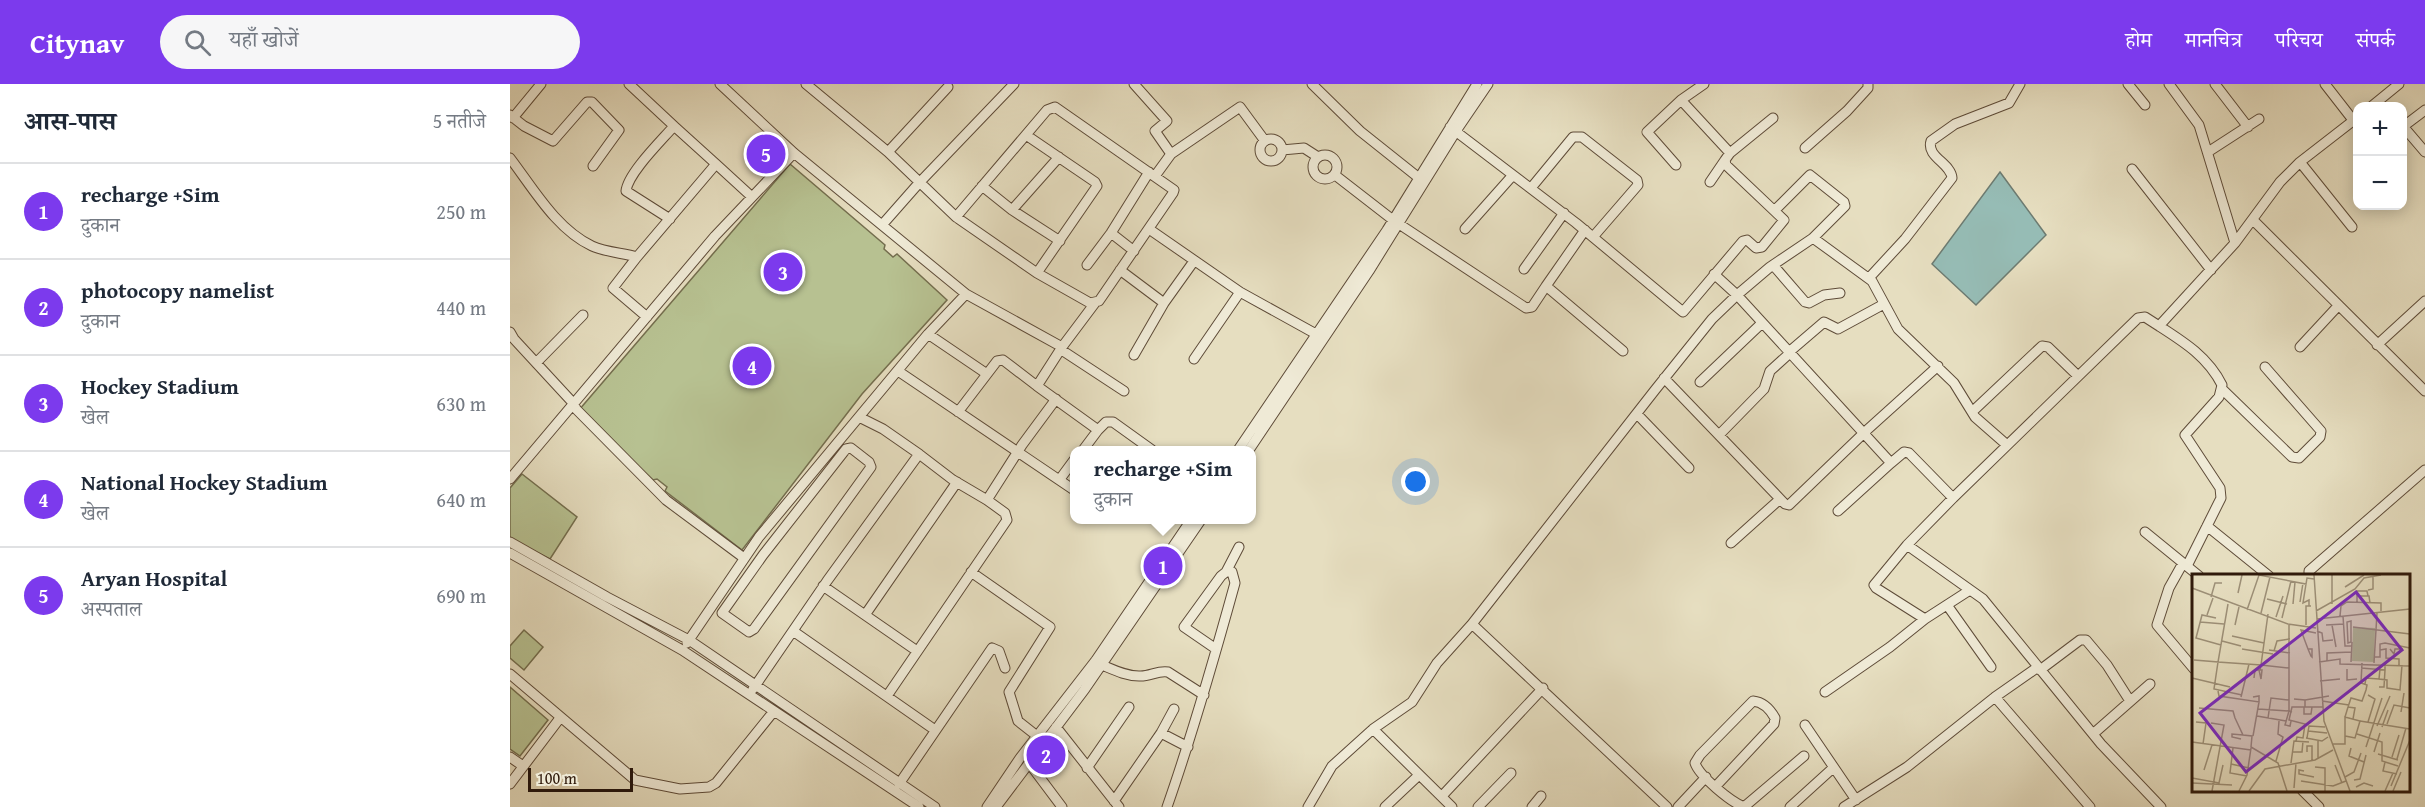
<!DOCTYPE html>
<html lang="hi">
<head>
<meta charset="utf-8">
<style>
  body { margin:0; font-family:"Gentium Book Plus","Noto Serif Devanagari",serif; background:#f6f6f7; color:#1f2937 }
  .controls { position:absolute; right:18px; top:18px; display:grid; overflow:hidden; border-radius:12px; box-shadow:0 3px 15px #0003 }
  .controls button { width:54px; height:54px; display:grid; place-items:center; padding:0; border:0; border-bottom:2px solid #e0e1e3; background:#fff; color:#1f2937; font:30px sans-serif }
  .scale { position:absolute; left:18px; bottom:15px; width:105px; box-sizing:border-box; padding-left:6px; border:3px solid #301a0b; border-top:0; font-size:16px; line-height:21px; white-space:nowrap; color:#301a0b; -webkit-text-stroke:4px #efead6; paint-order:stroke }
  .you { position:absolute; left:906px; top:398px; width:21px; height:21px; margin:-15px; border:4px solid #fff; border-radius:50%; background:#1a73e8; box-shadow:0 0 0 9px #1a73e833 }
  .badge { display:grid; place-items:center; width:39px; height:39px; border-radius:50%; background:#7c3aed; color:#fff; font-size:20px; font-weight:700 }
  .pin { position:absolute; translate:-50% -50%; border:3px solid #fff; box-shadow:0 2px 6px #0006 }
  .popup { position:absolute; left:560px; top:362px; width:186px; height:78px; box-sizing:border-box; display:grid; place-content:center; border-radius:12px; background:#fff; filter:drop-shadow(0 2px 4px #0005); font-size:20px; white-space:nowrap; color:#747a83 }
  .popup b { font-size:22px; color:#1f2937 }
  .popup::after { content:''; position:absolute; left:50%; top:100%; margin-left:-12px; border:12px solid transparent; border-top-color:#fff }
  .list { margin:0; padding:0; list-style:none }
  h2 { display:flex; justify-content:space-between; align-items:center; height:78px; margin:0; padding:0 24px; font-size:26px }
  h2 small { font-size:20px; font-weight:400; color:#747a83 }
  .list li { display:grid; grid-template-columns:39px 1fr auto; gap:18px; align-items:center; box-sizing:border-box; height:96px; padding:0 24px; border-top:2px solid #e0e1e3 }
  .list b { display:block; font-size:22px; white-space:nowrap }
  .list p { margin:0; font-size:20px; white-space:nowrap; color:#747a83 }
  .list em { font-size:20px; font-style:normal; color:#747a83 }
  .icon { flex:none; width:33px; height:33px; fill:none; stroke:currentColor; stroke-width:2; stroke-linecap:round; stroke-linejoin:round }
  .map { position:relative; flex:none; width:1915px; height:723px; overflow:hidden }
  header { display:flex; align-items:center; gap:36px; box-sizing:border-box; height:84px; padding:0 30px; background:#7c3aed; color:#fff }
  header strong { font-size:28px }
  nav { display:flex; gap:33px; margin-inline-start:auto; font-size:21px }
  .search { width:420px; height:54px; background:#f6f6f7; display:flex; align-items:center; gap:15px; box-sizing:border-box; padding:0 21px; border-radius:33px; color:#747a83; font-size:22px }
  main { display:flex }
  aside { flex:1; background:#fff }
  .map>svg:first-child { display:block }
  .green { fill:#b7c191; stroke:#746e4e; stroke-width:1.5 }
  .water { fill:#96bcb5; stroke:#6d7b71; stroke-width:1.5 }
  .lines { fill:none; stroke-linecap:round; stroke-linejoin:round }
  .minor-casing { stroke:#5e4b38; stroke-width:11 }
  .minor { stroke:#efead6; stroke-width:9 }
  .inset-road { fill:none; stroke:#9d9078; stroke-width:1.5 }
  .view { fill:#7b2cbf; fill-opacity:0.15; stroke:#7b2cbf; stroke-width:3 }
  .inset-edge { fill:none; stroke:#301a0b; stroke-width:3 }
</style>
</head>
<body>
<header>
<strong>Citynav</strong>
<div class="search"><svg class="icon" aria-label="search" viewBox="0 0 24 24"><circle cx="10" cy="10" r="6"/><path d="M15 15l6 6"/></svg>यहाँ खोजें</div>
<nav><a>होम</a><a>मानचित्र</a><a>परिचय</a><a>संपर्क</a></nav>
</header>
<main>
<aside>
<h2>आस-पास<small>5 नतीजे</small></h2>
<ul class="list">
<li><span class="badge">1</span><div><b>recharge +Sim</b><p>दुकान</p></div><em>250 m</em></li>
<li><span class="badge">2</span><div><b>photocopy namelist</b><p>दुकान</p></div><em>440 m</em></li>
<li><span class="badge">3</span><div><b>Hockey Stadium</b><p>खेल</p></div><em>630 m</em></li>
<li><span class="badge">4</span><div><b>National Hockey Stadium</b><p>खेल</p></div><em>640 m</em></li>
<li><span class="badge">5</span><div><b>Aryan Hospital</b><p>अस्पताल</p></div><em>690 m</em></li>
</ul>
</aside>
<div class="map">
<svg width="1915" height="723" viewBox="0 0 1915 723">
  <rect width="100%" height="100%" fill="#e6dec0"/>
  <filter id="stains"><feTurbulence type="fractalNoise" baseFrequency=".00333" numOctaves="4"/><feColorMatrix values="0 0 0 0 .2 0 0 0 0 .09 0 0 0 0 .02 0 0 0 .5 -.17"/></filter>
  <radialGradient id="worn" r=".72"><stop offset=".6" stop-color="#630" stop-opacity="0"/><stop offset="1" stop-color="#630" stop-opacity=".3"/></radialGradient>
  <path class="green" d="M280 80 375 161 374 165 383 173 387 170 437 216 352 310 232 466 155 407 157 403 147 395 143 396 69 326Z
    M12 390 67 433 40 475 0 455V404Z
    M14 546 33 563 14 586 0 574V562Z
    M0 603 38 636 10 672 0 665Z"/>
  <path class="water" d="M1490 88 1536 151 1466 221 1422 180Z"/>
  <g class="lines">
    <defs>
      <path id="minor" d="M119 0 164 42C152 56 118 89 116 107L160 135
        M210 0 284 69 456 210 552 263 527 302 588 346 596 338H603L642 366
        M296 0 378 68 446 133
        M624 0 657 37 645 47 661 70
        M802 0 850 47 909 94
        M1618 0 1635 21
        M1659 0 1689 41 1725 159 1649 242C1674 258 1698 273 1712 301L1709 313 1675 351 1710 404 1711 414 1677 482
        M1705 0 1738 43
        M1815 0 1843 36
        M1862 22 1889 0
        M545 23 664 106 663 109 589 217 580 219 527 189 446 133 537 26Z
        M0 31 14 42 43 57 77 18H82L109 46 83 82
        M3 34 31 0
        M1892 41 1915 68
        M164 42 206 80
        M1894 42 1915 26
        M940 43 1066 139 1173 228 1233 157 1237 156 1246 164 1252 163 1274 136 1216 81 1215 76 1220 69 1171 16 1194 0
        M516 51 585 98 587 102 527 189
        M750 66a11 11 0 1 1 22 0a11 11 0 1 1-22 0Z
        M1295 64 1337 27 1358 4V0
        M772 66 794 64 808 73
        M378 68 438 3
        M1698 68 1749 35
        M1220 69 1263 34
        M803 83a12 12 0 1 1 24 0a12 12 0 1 1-24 0Z
        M0 74C23 104 46 145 82 162 95 168 113 169 127 173L206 80 242 113
        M1790 78 1842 143
        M1166 81 1137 48 1171 16
        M1622 85 1701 186
        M825 91 883 136 1016 224 1022 223 1036 202
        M645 92 661 70 730 23 755 57
        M1200 98 1215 76
        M472 102 502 126 550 157
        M1021 104 1063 53H1072L1127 96 1128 101 1083 153
        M502 126 549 73
        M1265 126 1300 91 1334 118 1335 122 1303 154 1260 183 1227 211 1381 379 1394 368 1399 369 1443 414
        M1743 136 1915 307
        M372 141 409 99 504 0
        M639 145 730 208 806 250
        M955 145 1003 91
        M1075 146 1036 202 1113 267
        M601 149 624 167
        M1303 154 1362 197 1388 245 1444 299 1465 333 1497 361
        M1725 159 1770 98 1790 78 1848 33
        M127 173 103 204 137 233
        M577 181 601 149 639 88
        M1263 181 1295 218 1299 219 1314 211 1330 209
        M1014 185 1054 129
        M610 186 654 219
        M1359 194 1395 155 1442 94C1441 79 1416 73 1421 57L1445 40 1499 19 1510 0
        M0 248 4 255 64 320 66 325 156 416 234 474
        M418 250 477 290
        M1867 261 1915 217
        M552 263 585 219
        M1790 263 1828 222
        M550 265 614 307
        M1279 268 1314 238 1328 245 1374 220
        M624 271 654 219 684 177
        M684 275 730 208
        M26 279 73 231
        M388 287 564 406
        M1154 294 1275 420 1279 421 1357 346 1428 282
        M1190 298 1252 239
        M1712 305 1782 373 1789 374 1810 353 1811 347 1755 283
        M448 328 487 277 493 276 527 302
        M1462 328 1532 262 1538 263 1568 292
        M1127 330 1179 384
        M1209 351 1254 305 1260 287 1280 269
        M341 364 359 378 361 383 244 545 239 548 212 529 253 471 336 365Z
        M573 366 588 346
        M728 366 877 146 967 0
        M739 366 859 187 946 47 978 0
        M409 370 443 396 477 416 512 361 546 315
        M0 395 205 152 284 69
        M550 395 564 376
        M1328 427 1381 379
        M1697 442 1759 492
        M1635 448 1689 492
        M0 458 97 513 179 556 425 723
        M1221 459 1270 415
        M1397 461 1443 414 1628 234 1635 233 1649 242
        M0 469 172 566 409 723
        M1673 479 1659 504 1647 541 1684 585
        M461 488 540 543 499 608 508 637 527 652
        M716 488 729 463
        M1799 492V487L1915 386
        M313 502 407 567
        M1437 521 1481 583
        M355 531 447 398
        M1415 535 1366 504 1364 501 1397 461 1473 515 1591 660 1651 723
        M283 547 425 646
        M177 559 249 453 418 250 456 210
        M592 581C604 586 616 592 629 592 639 593 648 586 658 588L694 611
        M1530 586 1570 556H1576L1597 581 1620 617
        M0 590 125 696 170 705 199 703 206 699 264 627
        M243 605 317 497 409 370 373 345 349 333
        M1315 608 1380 563 1415 535 1460 506
        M377 612 497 436 495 429 477 416
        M1485 613 1580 723
        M1295 641 1346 716
        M546 643 609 723
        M863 645 942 723
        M651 649 678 663
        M1583 650 1640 600
        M0 673 13 682
        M519 679 552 723
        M577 684 619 623
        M0 700 50 634
        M389 700 482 564 489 567 495 584
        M1206 702 1264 640 1265 634C1260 625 1253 618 1243 617L1190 671 1185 679C1189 692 1221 718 1234 723L1294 672
        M1792 706 1809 723
        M932 712 1033 604
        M604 717 651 649 664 625
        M477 723 510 674 586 576 681 436
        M486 723 575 605 691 436
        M657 723C683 649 704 575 725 499L722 488H716L711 492 674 543 706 565
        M798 723 822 682 863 645 902 618 927 579 962 540
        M875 723 909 691
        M968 723 1001 689
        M1022 723 1031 712
        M1157 723 962 540 1145 306 1202 235 1227 211 1204 190
        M1168 723 1196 693
        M1280 723 1323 684
        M1334 723 1397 683 1485 613 1528 583"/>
    </defs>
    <use href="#minor" class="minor-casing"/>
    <use href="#minor" class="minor"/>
  </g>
  <g transform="translate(1682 490)">
    <rect width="218" height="218" fill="#e6dec0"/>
    <path d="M161 53 183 54 182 88 160 87Z" fill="#b7c191"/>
    <path class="inset-road" d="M122 1 132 147 158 217M114 10 111 29 117 26V32M153 13 172 1M0 14 96 50 124 54M176 16 181 15V2M46 19 50 1M165 22H177L178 29M19 23 23 9H30M75 25 95 30M108 28 111 9M165 28V17H175L176 22M36 30 26 88 69 91 76 40M101 30 103 8M140 30V1M55 36 67 1 114 10 115 4 122 5M124 37 163 15 172 4 189 1M69 39 78 3M15 41 21 24M148 42 149 32 155 28 189 29V37M151 42 153 72H160M84 43 91 22M24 44 10 41 4 64 29 71M90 44 99 7M125 45 218 35M159 47V68L156 69 155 48ZM8 48 32 50M97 50V94M43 51 47 33M114 51V32H119M134 51 152 50M140 51 144 73M161 53 218 60M125 57 130 59 131 67 141 66M40 62 72 69M30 67 49 72M50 75 81 80M116 75H120V83L119 82 116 75 113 67 109 56 124 59M198 75 202 80 203 75H211M77 76 98 79M188 76 194 75V84L207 85V91M82 77 85 67 98 65M183 83H188V70L193 69 218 74M2 86 26 88 22 115 50 121M135 87V79L160 78M127 88 148 85V90L218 92M159 88 160 68M182 89 185 39M169 94 193 96V90M155 95V106L165 105M188 95 187 105 195 106V114L208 116 210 91M68 96 69 91 97 94V137L100 138M0 104 38 113M62 104 63 96H70L69 105 67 96M128 107 148 105M173 110 174 104 187 105M187 113H192L193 96M26 117 27 122 67 128V122L61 123M176 121 183 125 176 148M49 123 57 90M102 125 113 126V133M113 126 137 122M130 127 157 131M112 133V140H119L120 133M156 133 159 124 170 127 174 116 175 111 169 109 170 89M7 134 41 137 43 144M66 135 97 137 93 151 98 152 99 147M209 138 212 119M65 142 94 147M153 143 156 133 163 134 161 145M43 144 51 161 60 162 59 173 86 189 95 217M76 144 79 124 97 126M168 147 218 155M4 148 14 149 11 170M19 149 32 151 20 217M195 150 202 131 218 134M185 152 198 122M190 153 196 136M116 157 135 159M165 160 190 168V187L206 192M61 162 67 128M114 164 130 167 136 163M115 164 117 152 133 153M49 165 40 163V160L51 161M126 166V185M104 167 105 163 111 164 113 150 97 146 100 133H131M0 168 59 176M140 170H153V162L163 164 168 147 153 143V162M174 173 190 124M41 174 38 199 55 202M159 174 157 182 172 188M101 178H110L111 167M115 178V172H120V187M182 178 188 159M186 180 206 186M200 183 207 161M205 185 214 154M84 187 91 163 86 160 87 147M193 188 191 197 205 200M99 189 102 167 117 168M39 190 57 194M143 191 150 209M123 193 133 194V217M12 196 20 171M112 197 107 196V200L122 203M153 203 162 198 169 179M0 204 27 209 31 191M162 206 168 205 174 181M109 207 141 212 154 207M0 209 40 211M199 212 218 166M164 213 172 209 181 212M102 214 104 189M47 217 55 201 59 174M57 217 73 195 123 186 141 176M193 217 201 199M201 217 209 198"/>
    <path class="view" d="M164 18 210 76 54 198 8 139Z"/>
    <rect width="218" height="218" class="inset-edge"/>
  </g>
  <rect width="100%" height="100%" filter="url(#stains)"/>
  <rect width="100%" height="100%" fill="url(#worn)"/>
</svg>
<div class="controls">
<button>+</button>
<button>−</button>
</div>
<div class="scale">100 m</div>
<div class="you"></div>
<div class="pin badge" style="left:653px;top:482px">1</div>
<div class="popup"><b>recharge +Sim</b>दुकान</div>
<div class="pin badge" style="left:536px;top:671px">2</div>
<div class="pin badge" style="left:273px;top:188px">3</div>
<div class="pin badge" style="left:242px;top:282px">4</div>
<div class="pin badge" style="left:256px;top:70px">5</div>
</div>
</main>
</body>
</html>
